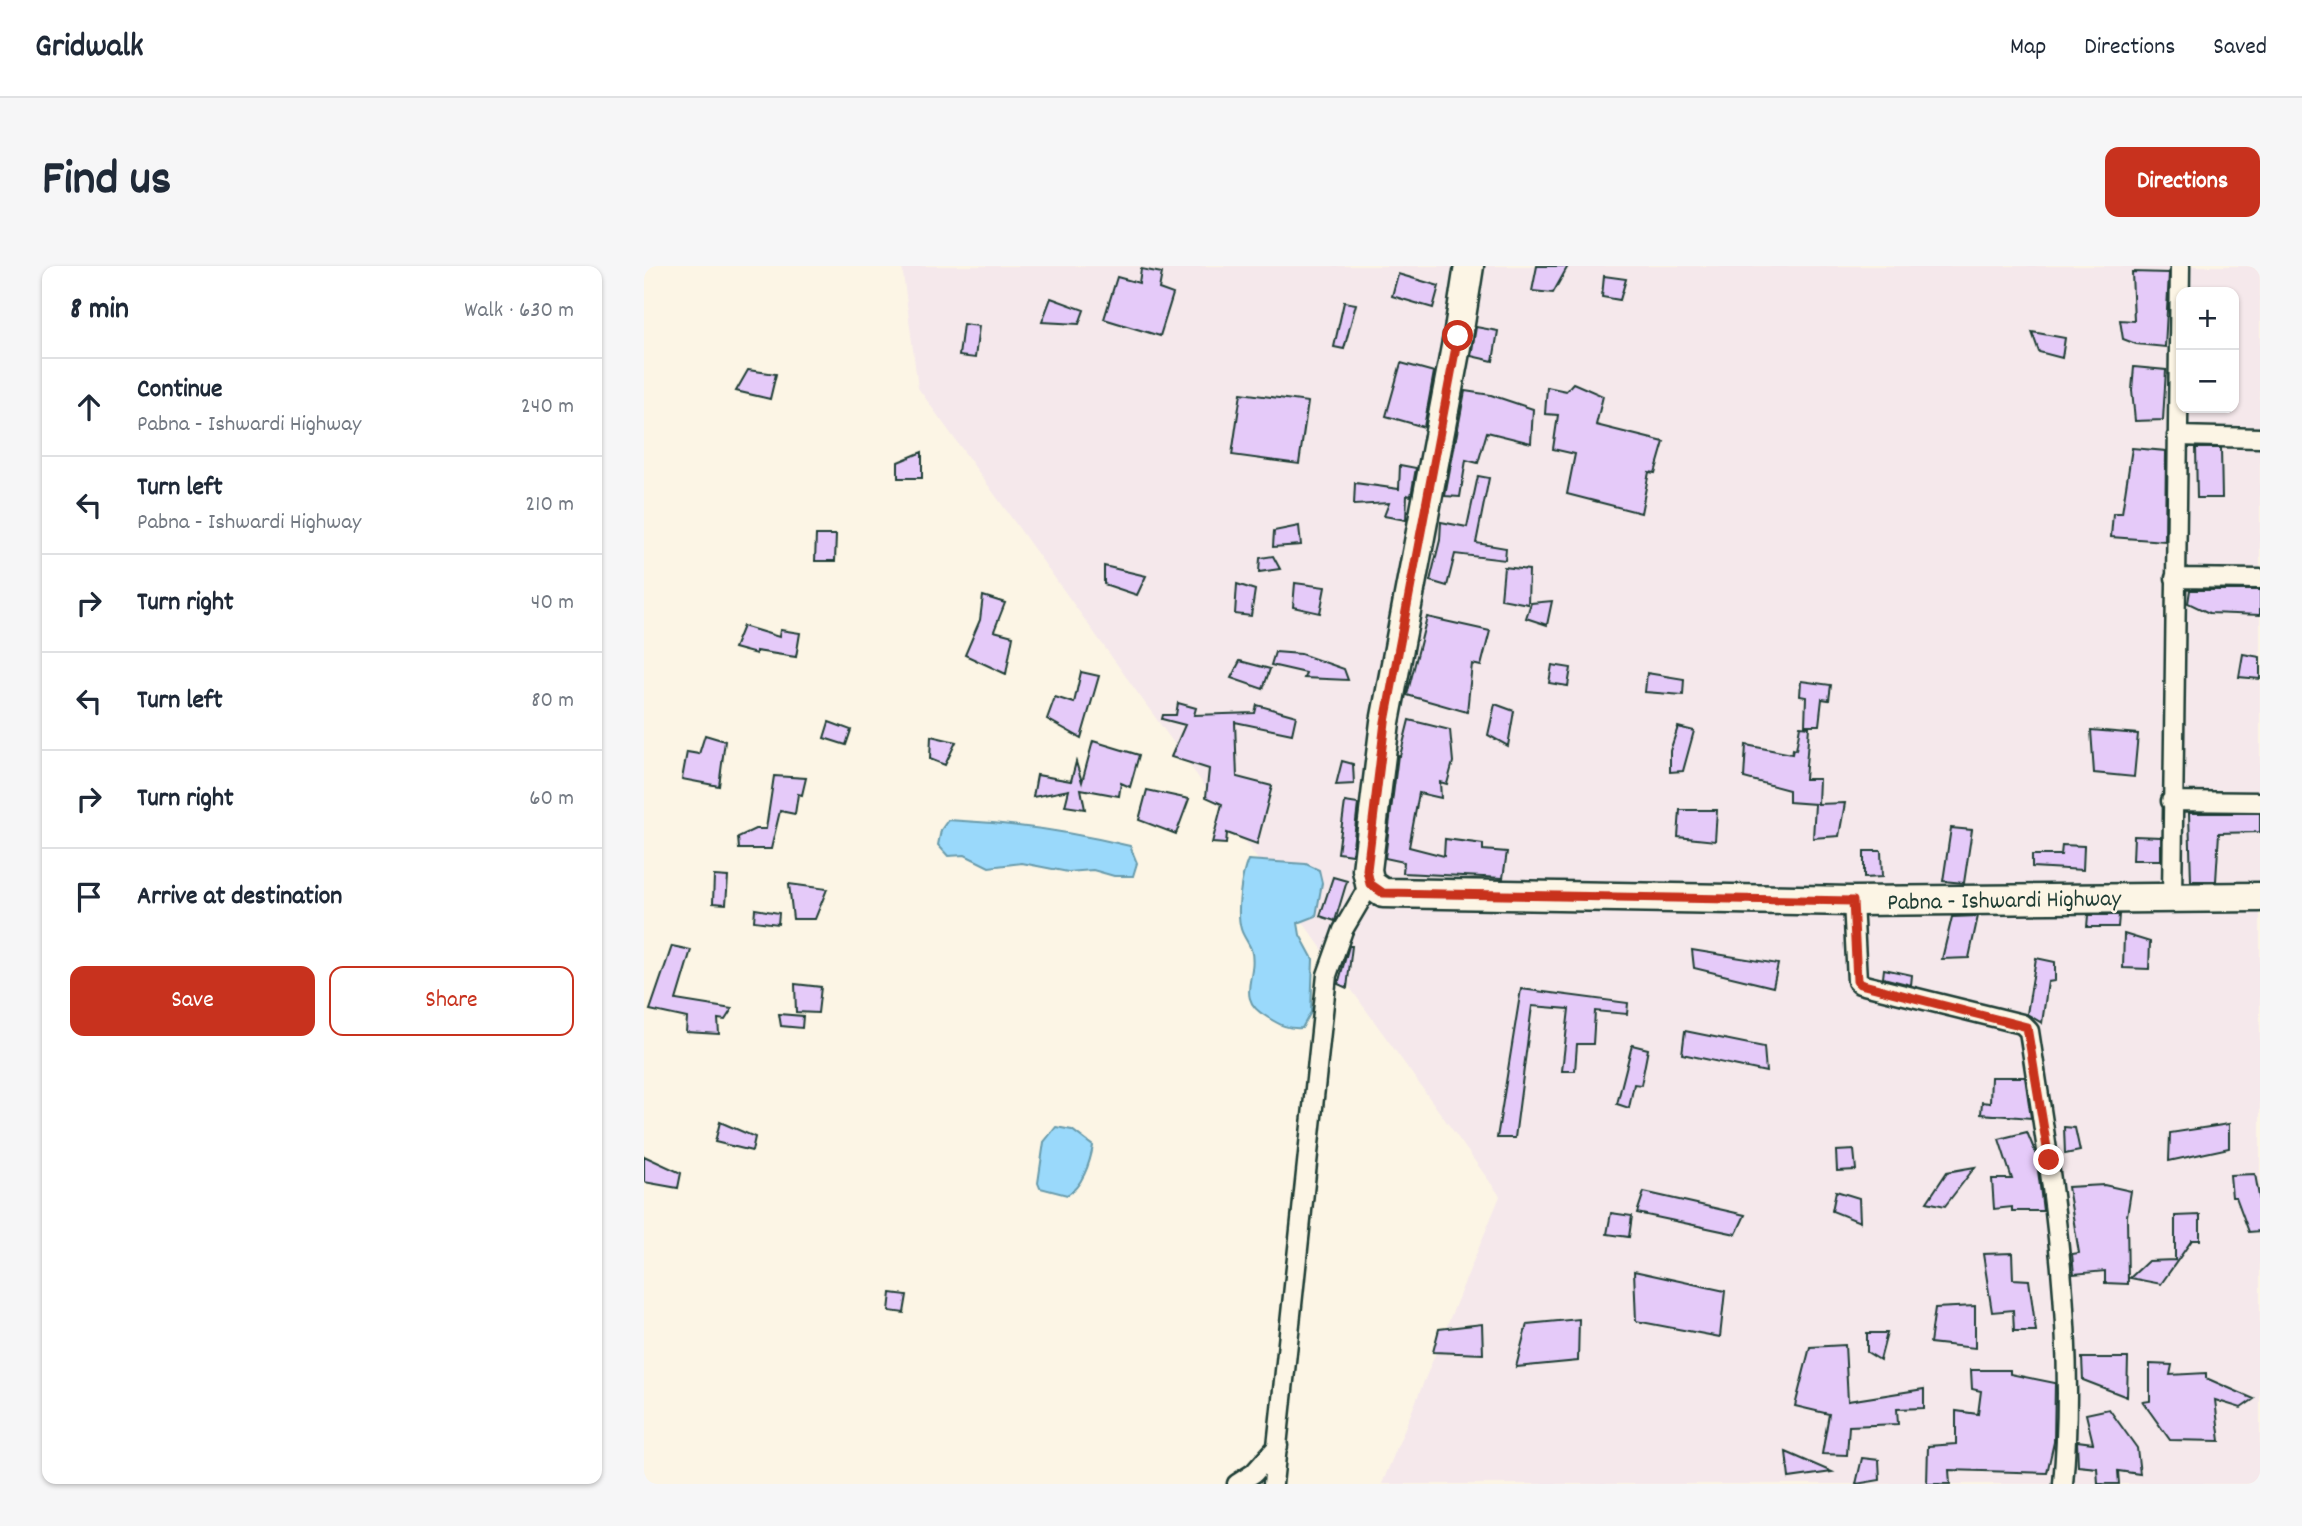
<!DOCTYPE html>
<html lang="en">
<head>
<meta charset="utf-8">
<style>
  body { margin:0; font-family:Dekko,sans-serif; background:#f6f6f7; color:#1f2937 }
  .controls { position:absolute; right:21px; top:21px; display:grid; overflow:hidden; border-radius:14px; box-shadow:0 2px 5px #0004 }
  .controls button { width:63px; height:63px; display:grid; place-items:center; padding:0; border:0; border-bottom:2px solid #e0e1e3; background:#fff; color:#1f2937; font:35px sans-serif }
  .stop { position:absolute; width:21px; height:21px; margin:-16px; border:5px solid #c8321e; border-radius:50%; background:#fff }
  .stop.end { background:#c8321e; border-color:#fff; box-shadow:0 2px 7px #0008 }
  .list { margin:0; padding:0; list-style:none }
  h2 { display:flex; justify-content:space-between; align-items:center; height:91px; margin:0; padding:0 28px; font-size:30px }
  h2 small { font-size:23px; font-weight:400; color:#747a83 }
  .list li { display:grid; grid-template-columns:46px 1fr auto; gap:21px; align-items:center; box-sizing:border-box; height:98px; padding:0 28px; border-top:2px solid #e0e1e3 }
  .list b { display:block; font-size:26px; white-space:nowrap }
  .list p { margin:0; font-size:23px; white-space:nowrap; color:#747a83 }
  .list em { font-size:23px; font-style:normal; color:#747a83 }
  .actions { display:flex; gap:14px; padding:21px 28px }
  .actions a { flex:1; padding:16px 0; border:2px solid #c8321e; border-radius:14px; text-align:center; font-size:24px; color:#c8321e }
  .actions .main { background:#c8321e; color:#fff }
  .icon { flex:none; width:38px; height:38px; fill:none; stroke:currentColor; stroke-width:2; stroke-linecap:round; stroke-linejoin:round }
  .map { position:relative; flex:none; width:1616px; height:1218px; overflow:hidden; border-radius:14px }
  header { display:flex; align-items:center; gap:42px; box-sizing:border-box; height:98px; padding:0 35px; background:#fff; border-bottom:2px solid #e0e1e3 }
  header strong { font-size:33px }
  nav { display:flex; gap:38px; margin-inline-start:auto; font-size:24px }
  .intro { display:flex; align-items:center; justify-content:space-between; box-sizing:border-box; height:168px; padding:0 42px }
  h1 { margin:0; font-size:49px }
  .button { padding:18px 32px; border-radius:14px; background:#c8321e; color:#fff; font-size:24px; font-weight:700 }
  main { display:flex; gap:42px; padding:0 42px }
  aside { flex:1; background:#fff; border-radius:14px; box-shadow:0 2px 5px #0004 }
  .map>svg:first-child { display:block }
  .built { fill:#f5e8eb; fill-rule:evenodd }
  .water { fill:#9ad9fb; stroke:#699bab; stroke-width:2 }
  .building { fill:#e5caf9; stroke:#1f3d34; stroke-width:2 }
  .lines { fill:none; stroke-linecap:round; stroke-linejoin:round }
  .street-casing { stroke:#1f3d34; stroke-width:23 }
  .primary-casing { stroke:#1f3d34; stroke-width:33 }
  .street { stroke:#fcf5e5; stroke-width:18 }
  .primary { stroke:#fcf5e5; stroke-width:28 }
  .route { stroke:#c8321e; stroke-width:9 }
  .labels { text-anchor:middle; stroke-width:5; stroke-linejoin:round; paint-order:stroke }
  .street-label { font-size:24px; fill:#1f3d34; stroke:#fcf5e5 }
</style>
</head>
<body>
<header>
<strong>Gridwalk</strong>
<nav><a>Map</a><a>Directions</a><a>Saved</a></nav>
</header>
<div class="intro"><h1>Find us</h1><a class="button">Directions</a></div>
<main>
<aside>
<h2>8 min<small>Walk · 630 m</small></h2>
<ul class="list">
<li><svg class="icon" aria-label="ahead" viewBox="0 0 24 24"><path d="M12 20V5M6 11l6-6 6 6"/></svg><div><b>Continue</b><p>Pabna - Ishwardi Highway</p></div><em>240 m</em></li>
<li><svg class="icon" aria-label="left" viewBox="0 0 24 24"><path d="M17 20v-9H6M10 6l-5 5 5 5"/></svg><div><b>Turn left</b><p>Pabna - Ishwardi Highway</p></div><em>210 m</em></li>
<li><svg class="icon" aria-label="right" viewBox="0 0 24 24"><path d="M7 20v-9h11M14 6l5 5-5 5"/></svg><div><b>Turn right</b></div><em>40 m</em></li>
<li><svg class="icon" aria-label="left" viewBox="0 0 24 24"><path d="M17 20v-9H6M10 6l-5 5 5 5"/></svg><div><b>Turn left</b></div><em>80 m</em></li>
<li><svg class="icon" aria-label="right" viewBox="0 0 24 24"><path d="M7 20v-9h11M14 6l5 5-5 5"/></svg><div><b>Turn right</b></div><em>60 m</em></li>
<li><svg class="icon" aria-label="arrive" viewBox="0 0 24 24"><path d="M6 21V4h12l-3 4 3 4H6"/></svg><div><b>Arrive at destination</b></div></li>
</ul>
<div class="actions"><a class="main">Save</a><a>Share</a></div>
</aside>
<div class="map">
<svg width="1616" height="1218" viewBox="0 0 1616 1218">
  <rect width="100%" height="100%" fill="#fcf5e5"/>
  <filter id="ink" filterUnits="userSpaceOnUse"><feTurbulence type="fractalNoise" baseFrequency=".0143" numOctaves="2"/><feDisplacementMap in="SourceGraphic" scale="14" xChannelSelector="R" yChannelSelector="G"/><feConvolveMatrix kernelMatrix="1 2 1 2 8 2 1 2 1" color-interpolation-filters="sRGB"/></filter>
  <g filter="url(#ink)">
    <path class="built" d="M258 0H1616V1218H738L856 930 274 122ZM1537 26H1590V142H1537Z"/>
    <path class="water" d="M304 554C366 557 425 565 486 580L493 597 489 610H470L449 604 424 606 378 597 345 601 321 589 304 590 294 579 297 564Z
      M604 594 662 598 675 604 678 617 672 650 654 657 656 669 669 693 667 746 658 762C643 763 636 759 623 751 589 732 615 710 607 683 604 676 599 670 597 663 592 646 597 610 604 594Z
      M412 861 428 864 449 880C446 897 438 921 423 929L396 922 394 917 400 876Z"/>
    <path class="building" d="M893 0H924L909 27 888 25Z
      M497 3 518 7 515 23 529 28 516 70 460 53 473 11 495 17Z
      M1488 6 1525 7 1521 81 1492 78 1479 73 1476 54 1490 55Z
      M754 8 795 20 789 42 748 30Z
      M960 10 982 13 976 34 958 31Z
      M407 32 440 44 435 58 398 56Z
      M700 36 712 38 700 83 690 81Z
      M319 58 335 60 331 92 315 90Z
      M832 61 854 65 849 95 827 90Z
      M1388 66 1421 72 1418 92 1395 86Z
      M757 97 790 106 780 161 742 150Z
      M1490 101 1522 104 1519 154 1491 155 1488 124Z
      M104 104 132 108 126 133 92 125Z
      M929 117 959 130 952 159 1020 176 1011 207 1005 206 997 247 923 228 931 188 909 183 914 149 901 148 903 121 922 125Z
      M821 125 847 129 889 143 887 177 843 166 834 197 822 194 816 231 801 230Z
      M597 127 664 136 655 198 588 189Z
      M1488 182 1522 185 1521 275 1467 271 1469 247H1478Z
      M1552 182H1577L1578 232H1553Z
      M278 186V212H254V196Z
      M756 199 772 202 767 230 763 229 762 254 740 250 745 237 710 239 711 217 755 223Z
      M834 210 845 212 832 277 862 282 861 294 811 288 803 320 786 315 796 274 797 256 823 261Z
      M655 260 657 279 629 281 630 265Z
      M172 269H192L191 295H171Z
      M629 290 636 303 615 306 616 292Z
      M460 300 502 310 493 329 460 318Z
      M860 301 885 304 884 338 857 333Z
      M651 317 681 321 676 347 649 341Z
      M593 318 611 324 607 350 591 348Z
      M1546 324H1616V349L1565 347 1544 337Z
      M339 330 361 337 350 365 369 370 362 408 321 389 336 354Z
      M908 335 903 359 882 352 887 337Z
      M783 351 846 365 837 400 828 398 823 446 763 429Z
      M99 360 135 371 136 364 156 367 152 391 112 385V388L90 382Z
      M631 386 657 388 700 403 704 414 660 412 662 407 627 399Z
      M1599 388 1616 391V413L1595 411Z
      M596 395 626 403 619 423 587 412Z
      M908 399 927 402 924 420 905 417Z
      M437 406 455 410 437 472 403 453 411 431 430 437Z
      M1003 407 1040 413 1039 429 1001 426Z
      M1157 415 1187 419 1185 434 1178 433 1175 459H1161L1162 431 1156 430Z
      M534 437 552 442 550 449 611 447 613 439 652 450 648 468 591 456 593 511 628 520 613 578 583 567 582 578 568 577 578 538 562 531 565 503 527 491 541 459 518 453 519 449H532Z
      M851 438 870 445 864 480 844 469Z
      M765 454 806 464 809 496 803 518 796 516 797 532 775 527 765 581 800 590 801 573 839 578V584L863 586 859 612 759 607 760 596 741 592 754 489 756 490Z
      M185 456 207 464 202 479 180 472Z
      M1156 460 1165 461 1161 513H1175L1174 538 1201 537 1195 570 1169 572 1171 538 1145 536V524L1100 512 1102 479 1148 488 1149 483 1152 484Z
      M1034 461 1050 465 1039 505 1026 506V485Z
      M1447 464 1494 468 1490 511 1450 507Z
      M61 469 81 475 75 520 38 513 43 486 55 488Z
      M287 470 312 476 301 499 286 493Z
      M449 475 495 489 486 521 477 517 475 530 437 523 441 543 421 540 425 524 389 531 393 509 427 515 432 496 438 516Z
      M698 495 709 498 710 518 692 519Z
      M130 510 162 512 158 529 154 528 151 548 136 545 127 583H95L94 571 111 563H122Z
      M503 524 545 533 532 568 495 554Z
      M701 536 714 538 708 589 694 587Z
      M1036 544H1073L1071 575 1034 571Z
      M1545 547H1616V566L1575 567 1572 615H1547Z
      M1307 562 1328 564 1320 617 1299 615Z
      M1490 570 1517 571V594H1489Z
      M1418 579 1440 580 1439 604 1388 601V589H1417Z
      M1220 585H1237L1238 611 1220 612Z
      M70 610 84 611 82 638 69 637Z
      M689 611 703 615 691 655 676 650Z
      M145 618 183 623 171 653H149Z
      M111 643 135 647 134 658 110 655Z
      M1444 649H1475L1474 661H1443Z
      M1334 650 1325 692 1298 693 1308 651Z
      M1480 668 1506 676 1505 703 1479 702Z
      M28 680 47 684 32 734 88 743 81 754 74 753 75 768 42 766 43 752 6 744Z
      M705 680H708L703 722 694 718Z
      M1048 684 1134 698 1129 721 1050 702Z
      M1392 692 1411 696V715L1404 716 1398 757 1383 748Z
      M1240 703 1268 709 1267 719 1239 712Z
      M151 718 177 721 174 747 152 746Z
      M877 723 984 737 983 748 951 745 949 778H933L931 805H918L925 743 888 740 871 872H853Z
      M135 748 159 750 158 762 137 760Z
      M1041 765 1120 781 1122 806 1038 788Z
      M988 779 1004 783 997 819 990 818 985 842 973 838Z
      M1347 811H1381L1387 852 1337 848 1338 836 1346 837Z
      M76 856 111 871 108 885 71 876Z
      M1585 858V882L1525 895 1526 867Z
      M1420 861 1431 862 1436 885 1421 888Z
      M1383 866 1392 888 1399 945H1368V941L1350 943 1348 913H1368L1355 873Z
      M1210 884 1212 904 1193 905 1192 885Z
      M0 890 37 907 34 922 0 916Z
      M1331 901 1301 940 1283 936 1303 906Z
      M1611 908 1616 936V965L1605 966 1592 931H1588L1586 909Z
      M1460 919 1487 925 1483 950 1484 1018 1461 1017V1005L1430 1008 1428 988 1435 987 1424 921Z
      M1192 925 1215 932 1216 956 1188 945Z
      M1000 926 1101 949 1092 968 993 947Z
      M967 947 988 950 985 971 963 968Z
      M1556 949V974H1548L1517 1018 1486 1012 1504 995 1531 994V950Z
      M1368 987 1369 1013 1385 1014 1392 1065H1370L1369 1044 1348 1046 1339 988Z
      M990 1005 1081 1025 1076 1071 992 1055Z
      M247 1027 263 1029 260 1047 245 1045Z
      M1331 1040V1082L1286 1077 1291 1042Z
      M935 1053 934 1095 872 1101 883 1058Z
      M838 1058 839 1088 789 1086 795 1063Z
      M1223 1067H1243L1236 1094 1223 1086Z
      M1201 1079 1204 1135 1280 1123V1142L1253 1143 1254 1158 1205 1160 1203 1189 1178 1188 1185 1148 1151 1140 1166 1081Z
      M1438 1092H1484L1483 1131 1439 1114Z
      M1506 1098 1528 1099 1526 1109 1562 1107V1112L1610 1133 1597 1142 1571 1134 1576 1175 1526 1174 1499 1136 1506 1135Z
      M1327 1104H1366V1108L1411 1117 1410 1176 1403 1207 1305 1204 1306 1218H1283L1284 1180 1312 1178V1145L1334 1148 1337 1125 1328 1123Z
      M1465 1143 1493 1182 1496 1208 1474 1205 1475 1218H1454L1453 1202 1434 1200 1433 1175 1449 1177 1442 1148Z
      M1142 1186 1188 1206 1145 1212Z
      M1218 1192 1235 1194 1236 1214 1212 1218Z"/>
    <g class="lines">
      <defs>
        <path id="street" d="M1533 170 1616 172
          M1531 312 1616 313
          M1527 535 1616 536
          M1528 632 1536 0
          M1209 635 1213 715 1216 718 1378 758 1385 765C1408 914 1433 1067 1419 1218
          M593 1218 610 1207 634 1180
          M629 1218 683 709 699 664 726 618"/>
        <path id="primary" d="M825 0 814 70 741 456 723 604 726 618 739 627 1209 635 1616 631"/>
      </defs>
      <use href="#street" class="street-casing"/>
      <use href="#primary" class="primary-casing"/>
      <use href="#street" class="street"/>
      <use href="#primary" class="primary"/>
    </g>
  </g>
  <g class="lines" filter="url(#ink)">
    <path class="route" d="M814 70 741 456 723 604 726 618 739 627 1209 635 1213 715 1216 718 1383 761 1405 894"/>
  </g>
  <g class="labels">
    <g class="street-label">
      <text transform="translate(1360 633) rotate(-1)" y="8">Pabna - Ishwardi Highway</text>
    </g>
  </g>
</svg>
<div class="controls">
<button>+</button>
<button>−</button>
</div>
<div class="stop" style="left:814px;top:70px"></div>
<div class="stop end" style="left:1405px;top:894px"></div>
</div>
</main>
</body>
</html>
